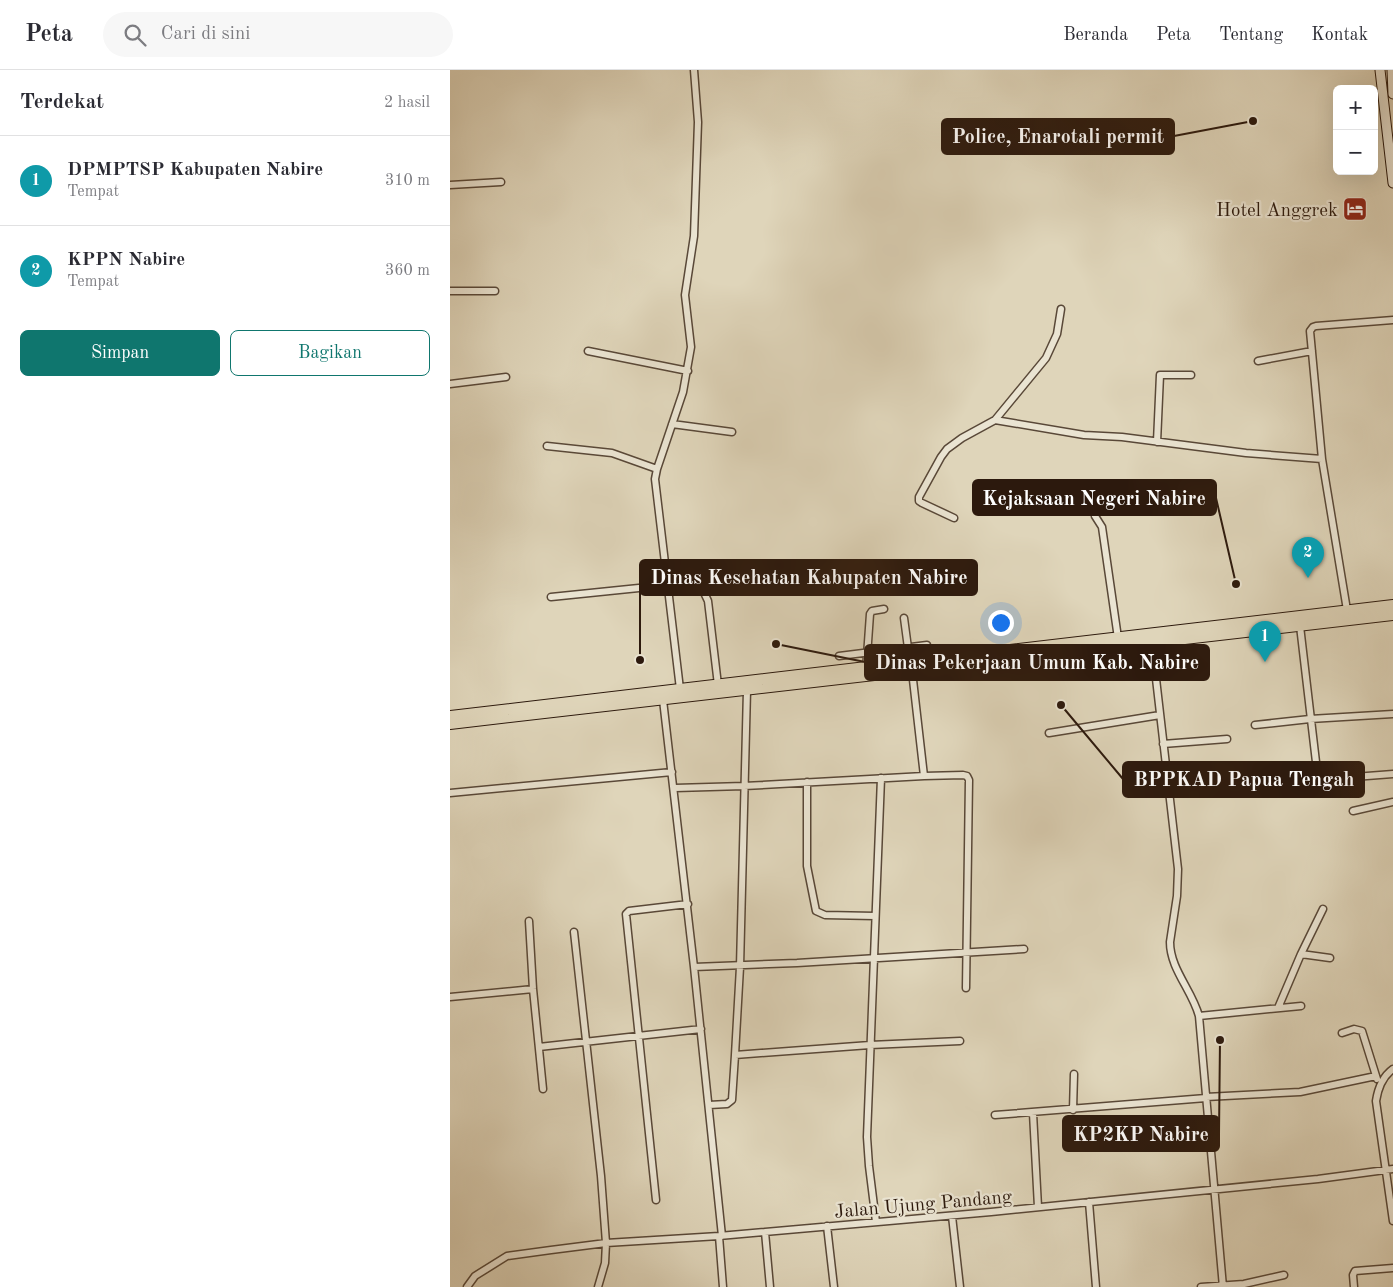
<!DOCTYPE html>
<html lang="id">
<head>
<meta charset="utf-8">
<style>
  body { margin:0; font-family:"Old Standard TT",serif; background:#f7f7f7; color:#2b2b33 }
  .controls { position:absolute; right:15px; top:15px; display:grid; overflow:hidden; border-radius:8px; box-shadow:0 5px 20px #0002 }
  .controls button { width:45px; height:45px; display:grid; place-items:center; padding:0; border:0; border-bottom:1px solid #e1e1e2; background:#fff; color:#2b2b33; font:25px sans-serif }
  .you { position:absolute; left:550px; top:552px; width:18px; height:18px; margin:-12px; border:4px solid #fff; border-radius:50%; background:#1a73e8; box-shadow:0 0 0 8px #1a73e833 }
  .badge { display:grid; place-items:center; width:32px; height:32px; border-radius:50%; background:#0f766e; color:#fff; font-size:16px; font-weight:700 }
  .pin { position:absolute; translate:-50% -41px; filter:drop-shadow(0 1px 2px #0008) }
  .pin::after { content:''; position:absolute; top:26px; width:18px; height:15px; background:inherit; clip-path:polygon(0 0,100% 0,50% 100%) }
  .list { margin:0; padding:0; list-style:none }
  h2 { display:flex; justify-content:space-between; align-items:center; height:65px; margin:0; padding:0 20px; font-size:21px }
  h2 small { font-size:16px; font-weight:400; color:#7c7c81 }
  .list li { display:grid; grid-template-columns:32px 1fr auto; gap:15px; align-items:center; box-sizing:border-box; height:90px; padding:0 20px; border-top:1px solid #e1e1e2 }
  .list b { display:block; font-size:19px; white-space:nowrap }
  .list p { margin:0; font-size:16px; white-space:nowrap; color:#7c7c81 }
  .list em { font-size:16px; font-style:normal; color:#7c7c81 }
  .actions { display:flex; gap:10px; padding:15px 20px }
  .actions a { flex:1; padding:11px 0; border:1px solid #0f766e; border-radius:8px; text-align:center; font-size:18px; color:#0f766e }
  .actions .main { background:#0f766e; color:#fff }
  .icon { flex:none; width:28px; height:28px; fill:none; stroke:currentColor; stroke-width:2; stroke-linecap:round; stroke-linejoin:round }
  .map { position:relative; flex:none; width:943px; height:1217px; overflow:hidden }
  header { display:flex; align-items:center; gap:30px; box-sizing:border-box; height:70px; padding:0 25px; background:#fff; border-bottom:1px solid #e1e1e2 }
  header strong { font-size:24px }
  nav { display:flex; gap:28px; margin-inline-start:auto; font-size:18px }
  .search { width:350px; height:45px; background:#f7f7f7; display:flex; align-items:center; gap:12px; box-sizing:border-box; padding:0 18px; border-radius:28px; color:#7c7c81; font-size:19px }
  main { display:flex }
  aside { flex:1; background:#fff }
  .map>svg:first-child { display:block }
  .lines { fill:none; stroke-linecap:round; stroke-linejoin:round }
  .street-casing { stroke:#594838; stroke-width:9 }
  .secondary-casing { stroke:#2c190d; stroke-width:11 }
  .primary-casing { stroke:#2c190d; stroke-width:12 }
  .street { stroke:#eae4d2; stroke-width:6 }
  .secondary { stroke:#eae4d2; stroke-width:9 }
  .primary { stroke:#dfd5ba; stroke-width:10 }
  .labels { text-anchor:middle; stroke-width:4.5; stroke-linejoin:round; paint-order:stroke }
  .poi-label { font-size:19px; fill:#2c190d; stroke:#eae4d2; text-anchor:end }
  .street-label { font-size:19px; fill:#2c190d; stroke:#eae4d2 }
  .leader { fill:none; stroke:#2c190d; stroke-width:2 }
  .callout-dot { fill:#2c190d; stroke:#eae4d2; stroke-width:2 }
  .callout { fill:#2c190d; stroke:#2c190d; stroke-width:2 }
  .callout-label { font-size:20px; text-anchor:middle; font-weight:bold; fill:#fff }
</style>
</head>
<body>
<header>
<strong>Peta</strong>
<div class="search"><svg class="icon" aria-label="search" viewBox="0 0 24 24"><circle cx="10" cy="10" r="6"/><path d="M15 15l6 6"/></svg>Cari di sini</div>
<nav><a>Beranda</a><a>Peta</a><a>Tentang</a><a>Kontak</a></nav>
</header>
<main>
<aside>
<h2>Terdekat<small>2 hasil</small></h2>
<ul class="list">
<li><span class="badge" style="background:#0f9aa8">1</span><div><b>DPMPTSP Kabupaten Nabire</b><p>Tempat</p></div><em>310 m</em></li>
<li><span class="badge" style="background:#0f9aa8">2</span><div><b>KPPN Nabire</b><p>Tempat</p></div><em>360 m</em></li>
</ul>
<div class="actions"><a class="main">Simpan</a><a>Bagikan</a></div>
</aside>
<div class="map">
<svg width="943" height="1217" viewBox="0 0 943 1217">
  <rect width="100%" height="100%" fill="#dfd5ba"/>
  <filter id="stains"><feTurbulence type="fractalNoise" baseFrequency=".004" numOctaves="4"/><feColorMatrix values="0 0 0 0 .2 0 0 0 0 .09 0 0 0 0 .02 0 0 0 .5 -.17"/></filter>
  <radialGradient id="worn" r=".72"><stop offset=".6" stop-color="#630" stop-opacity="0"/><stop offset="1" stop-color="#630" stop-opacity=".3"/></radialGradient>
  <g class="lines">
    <defs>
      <path id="street" d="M0 115 51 112
        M0 221H45
        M138 281 238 301
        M808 291 862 281
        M0 314 56 307
        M545 350 596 288 607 264 611 239
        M222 354 282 362
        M707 372 710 305H741
        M97 376 162 383 207 399
        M645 446 652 457 668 568
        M504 448 472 433 469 431V427L491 387 497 379 512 368 545 350 634 365 672 367 796 383 872 389
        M248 510 258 531 268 615
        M101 527 218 515
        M897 540 872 389 860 261 863 257 866 256 943 250
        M454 548 458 578
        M850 556 868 709
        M702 574 728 799 727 826 720 872C720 899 742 920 749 946L773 1217
        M389 586 477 575
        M416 600 420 544 422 541 434 539
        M462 601 474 706 513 705 517 706 519 710 516 918
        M230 619 205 409 207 399 233 322 241 277 235 225 244 166 248 52 244 0
        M297 620 290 897 285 985 420 975 510 971
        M213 630 244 897 347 893 574 879
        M805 655 860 649 943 644
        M599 663 710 645
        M713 674 777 669
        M357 712V796L366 841 375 845 425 846
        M839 712 943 704
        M225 718 294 716 474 706
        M0 723 222 702
        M903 741 943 732
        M79 851 83 919 93 1019
        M124 862 151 1106 156 1173 155 1193 148 1217
        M851 884 880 888
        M244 897 272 1166
        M0 927 83 919
        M828 938 851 884 873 839
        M749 946 851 936
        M892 963 904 959 912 961 927 1009
        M89 977 251 959
        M943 999C932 1007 928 1018 926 1031L943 1151
        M756 1027 850 1022 926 1006
        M259 1035 277 1034 282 1030 285 985
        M623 1040 624 1004
        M583 1043 588 1137
        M545 1045 756 1028
        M710 1074 760 1070
        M206 1130 176 844 179 841 238 834
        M639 1132 646 1217
        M502 1146 510 1217
        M426 1152 419 1096 417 1067 431 708
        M377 1156 384 1217
        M315 1162 320 1217
        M269 1166 273 1217
        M17 1217 25 1206 57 1186 101 1180 156 1173 269 1166 541 1142 868 1109 943 1099
        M751 1217 794 1214 834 1205
        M904 1217 903 1205 905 1201 943 1198"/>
      <path id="secondary" d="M930 0 943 113
        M942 0 943 24"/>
      <path id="primary" d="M0 646 943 535
        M0 654 943 545"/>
    </defs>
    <use href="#street" class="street-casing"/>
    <use href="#secondary" class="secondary-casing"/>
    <use href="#primary" class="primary-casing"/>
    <use href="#street" class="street"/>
    <use href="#secondary" class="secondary"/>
    <use href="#primary" class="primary"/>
  </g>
  <defs>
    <symbol id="hotel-square" viewBox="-11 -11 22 22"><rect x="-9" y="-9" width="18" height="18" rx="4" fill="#8f2418" stroke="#eae4d2"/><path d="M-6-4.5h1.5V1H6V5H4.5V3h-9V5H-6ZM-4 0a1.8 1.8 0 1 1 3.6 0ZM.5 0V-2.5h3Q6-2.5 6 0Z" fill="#fff"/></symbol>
  </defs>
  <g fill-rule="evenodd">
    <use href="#hotel-square" x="891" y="125" width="28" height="28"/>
  </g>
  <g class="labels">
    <g class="poi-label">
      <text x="888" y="146">Hotel Anggrek</text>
    </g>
    <g class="street-label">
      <text transform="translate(473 1133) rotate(-5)" y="7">Jalan Ujung Pandang</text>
    </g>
  </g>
  <path class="leader" d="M803 51L724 66M786 514L766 428M190 590L190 507M326 574L415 592M611 635L673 709M770 970L769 1064"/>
  <g class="callout-dot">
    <circle cx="803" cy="51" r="5"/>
    <circle cx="786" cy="514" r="5"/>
    <circle cx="190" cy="590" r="5"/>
    <circle cx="326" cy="574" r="5"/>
    <circle cx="611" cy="635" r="5"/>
    <circle cx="770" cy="970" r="5"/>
  </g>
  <g class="callout">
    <rect x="492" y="49" width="232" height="35" rx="5"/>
    <rect x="523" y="410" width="243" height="35" rx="5"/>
    <rect x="190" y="490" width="337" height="35" rx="5"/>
    <rect x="415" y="575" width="344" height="35" rx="5"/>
    <rect x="673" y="692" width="241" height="35" rx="5"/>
    <rect x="613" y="1046" width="156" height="35" rx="5"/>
  </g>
  <g class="callout-label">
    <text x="608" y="73">Police, Enarotali permit</text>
    <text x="644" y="435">Kejaksaan Negeri Nabire</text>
    <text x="359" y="514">Dinas Kesehatan Kabupaten Nabire</text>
    <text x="587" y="599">Dinas Pekerjaan Umum Kab. Nabire</text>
    <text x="794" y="716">BPPKAD Papua Tengah</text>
    <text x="691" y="1071">KP2KP Nabire</text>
  </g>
  <rect width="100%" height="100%" filter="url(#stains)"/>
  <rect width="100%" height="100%" fill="url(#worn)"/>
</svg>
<div class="controls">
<button>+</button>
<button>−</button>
</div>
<div class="you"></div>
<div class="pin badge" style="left:815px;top:592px;background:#0f9aa8">1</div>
<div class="pin badge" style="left:858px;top:508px;background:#0f9aa8">2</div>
</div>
</main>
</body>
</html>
